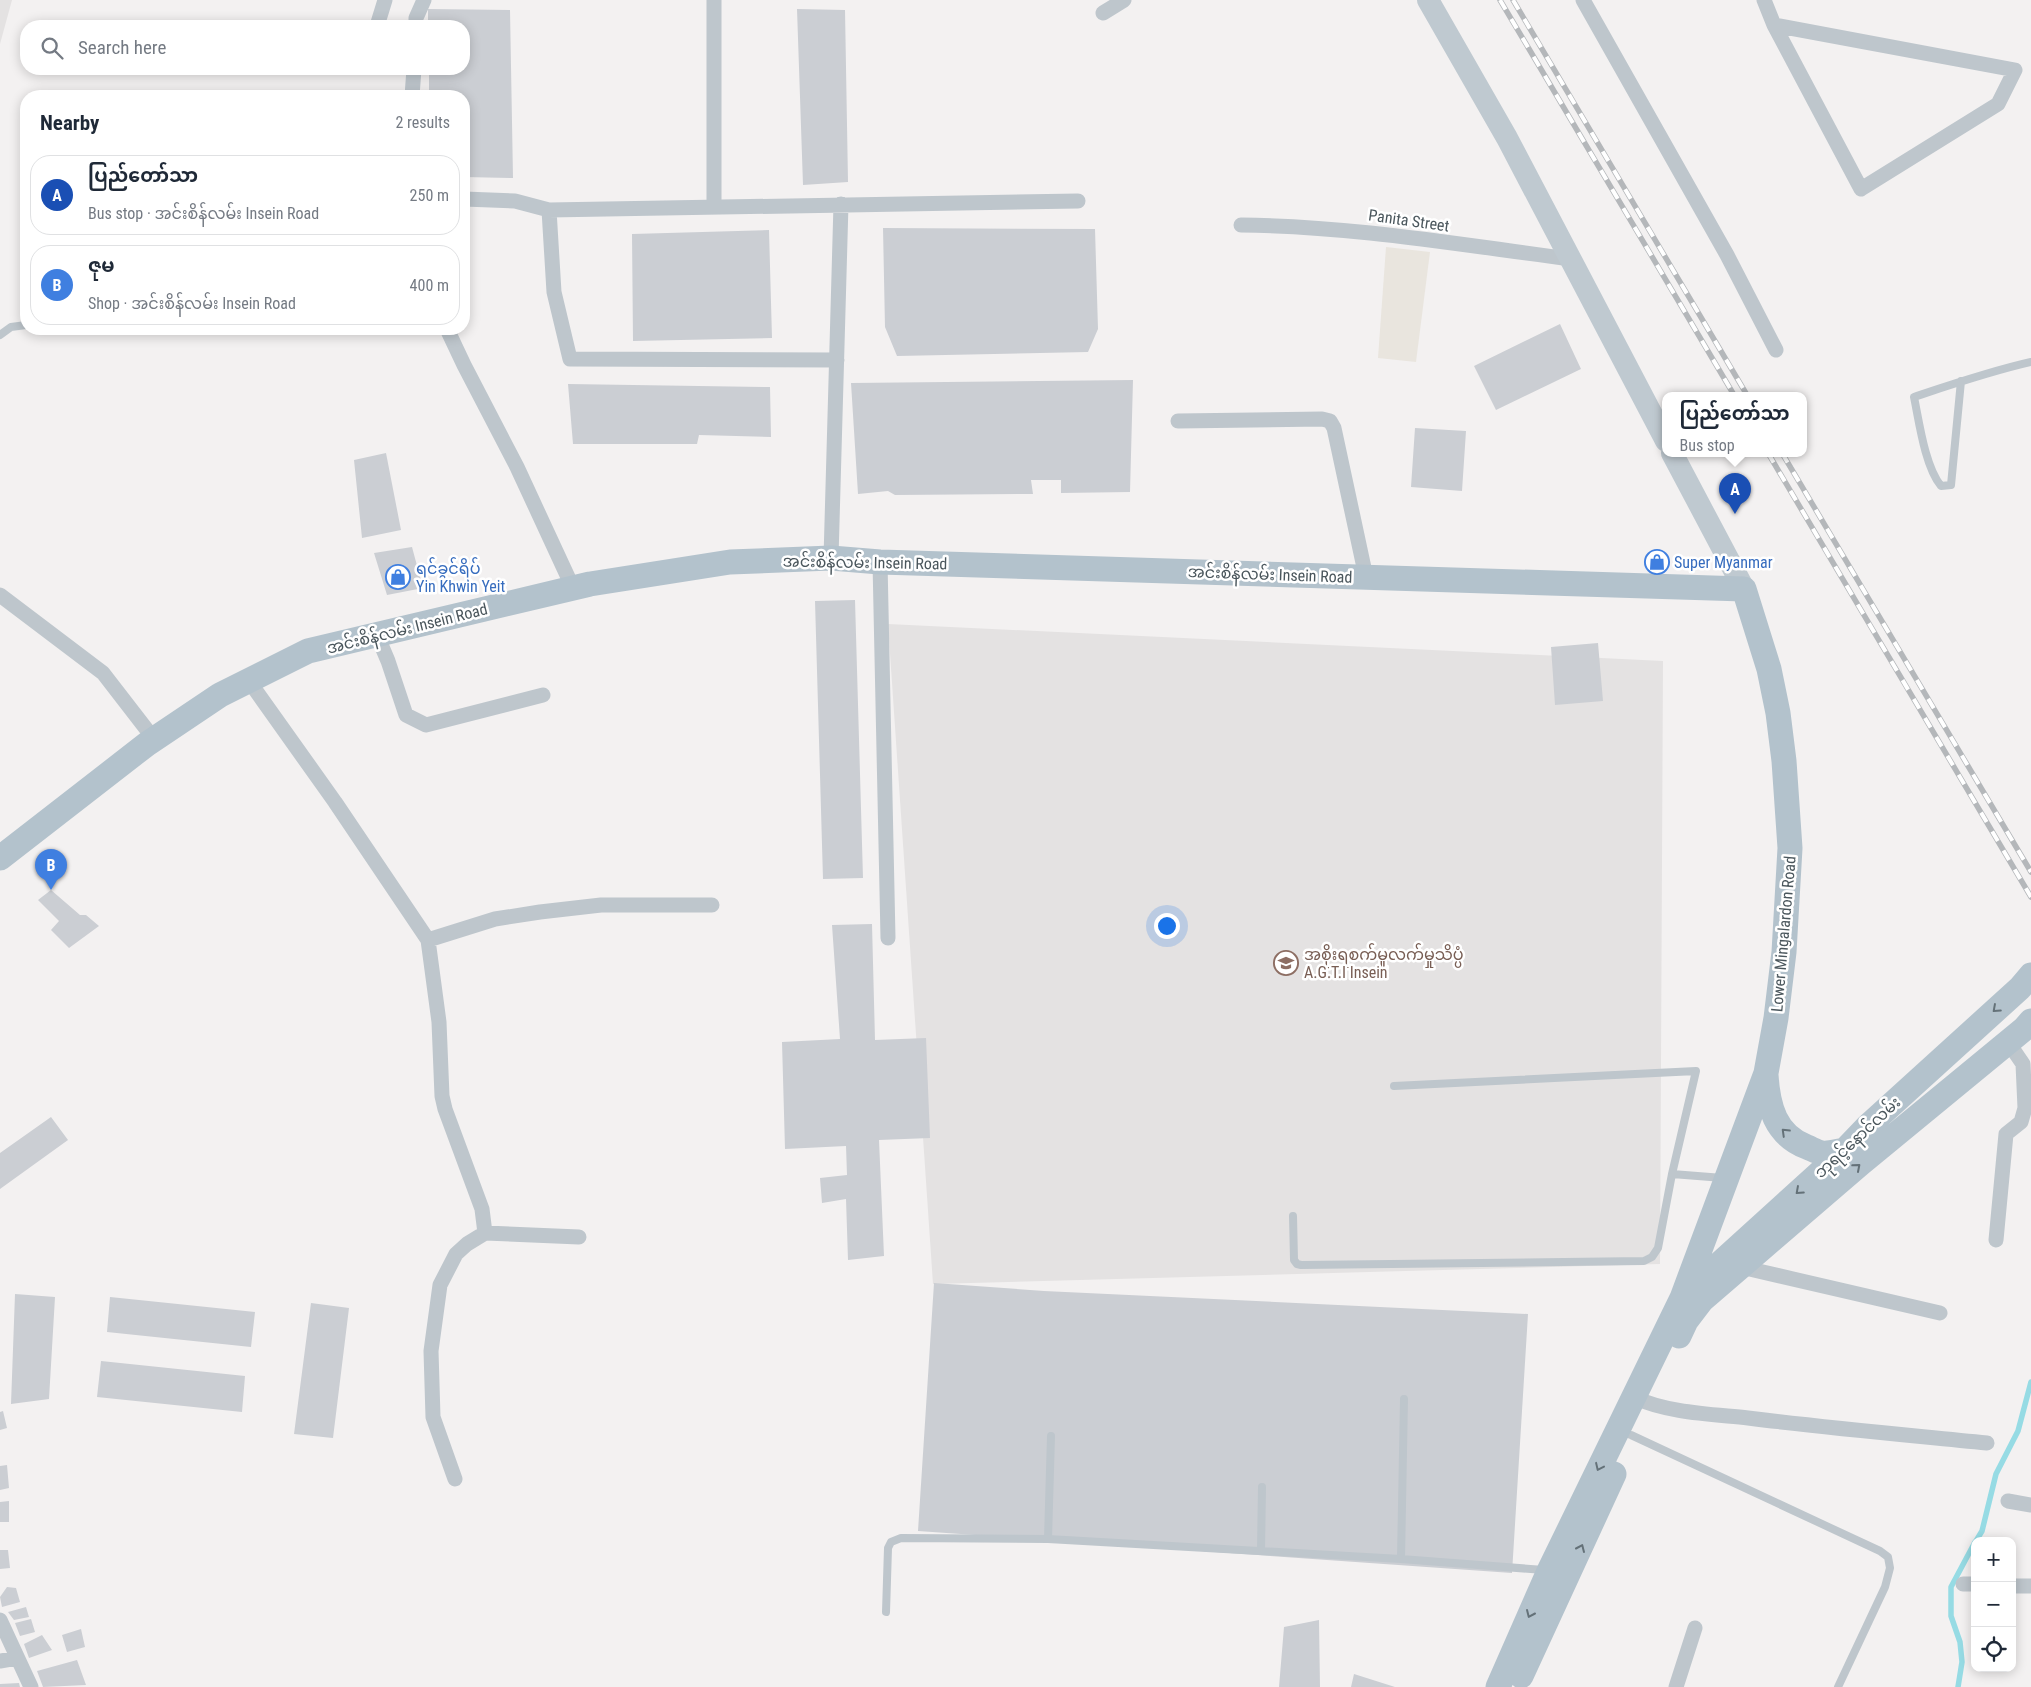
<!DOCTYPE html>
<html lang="en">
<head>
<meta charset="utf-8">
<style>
  body { margin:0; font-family:"Roboto Condensed","Noto Sans Myanmar",sans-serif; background:#f2f2f3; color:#1f2937 }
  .controls { position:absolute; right:15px; bottom:15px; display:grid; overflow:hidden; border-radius:10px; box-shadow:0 2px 12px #0003 }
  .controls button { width:45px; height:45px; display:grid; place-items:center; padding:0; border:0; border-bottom:1px solid #e0e1e3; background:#fff; color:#1f2937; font:25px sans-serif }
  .you { position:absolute; left:1166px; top:925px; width:18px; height:18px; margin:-12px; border:4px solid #fff; border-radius:50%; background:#1a73e8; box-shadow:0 0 0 8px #1a73e833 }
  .badge { display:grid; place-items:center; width:32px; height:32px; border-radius:50%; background:#2b85d2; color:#fff; font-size:16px; font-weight:700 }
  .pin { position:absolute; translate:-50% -41px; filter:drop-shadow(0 1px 2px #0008) }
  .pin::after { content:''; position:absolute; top:26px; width:18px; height:15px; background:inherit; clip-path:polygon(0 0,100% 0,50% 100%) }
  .popup { position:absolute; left:1662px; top:392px; width:145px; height:65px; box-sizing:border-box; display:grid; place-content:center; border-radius:10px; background:#fff; filter:drop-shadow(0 1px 4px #0005); font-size:16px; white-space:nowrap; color:#747a83 }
  .popup b { font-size:19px; color:#1f2937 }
  .popup::after { content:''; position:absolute; left:50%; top:100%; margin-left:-10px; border:10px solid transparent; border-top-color:#fff }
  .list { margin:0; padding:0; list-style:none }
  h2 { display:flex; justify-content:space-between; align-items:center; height:65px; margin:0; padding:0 20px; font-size:21px }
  h2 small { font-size:16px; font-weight:400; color:#747a83 }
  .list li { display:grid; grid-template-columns:32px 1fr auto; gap:15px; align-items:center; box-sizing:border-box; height:80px; margin:0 10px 10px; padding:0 10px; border:1px solid #e0e1e3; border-radius:20px }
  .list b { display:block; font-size:19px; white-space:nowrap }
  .list p { margin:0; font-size:16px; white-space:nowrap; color:#747a83 }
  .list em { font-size:16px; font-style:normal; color:#747a83 }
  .icon { flex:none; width:28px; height:28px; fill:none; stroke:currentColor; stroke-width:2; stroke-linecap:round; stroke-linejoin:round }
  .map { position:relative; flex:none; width:2031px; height:1687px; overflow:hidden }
  .search { position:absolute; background:#fff; box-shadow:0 2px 12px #0003; left:20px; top:20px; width:450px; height:55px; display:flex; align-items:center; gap:12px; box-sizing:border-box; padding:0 18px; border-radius:20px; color:#747a83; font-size:19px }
  .panel { position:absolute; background:#fff; box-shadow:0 2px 12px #0003; left:20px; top:90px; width:450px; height:245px; border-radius:20px }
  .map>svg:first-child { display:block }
  .commercial { fill:#e9e5de }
  .education { fill:#e4e2e2 }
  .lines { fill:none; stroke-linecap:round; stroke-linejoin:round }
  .stream { stroke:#96dbe4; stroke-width:5.5 }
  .building { fill:#cbced3 }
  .service { stroke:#bec6cc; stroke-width:8 }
  .minor { stroke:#bec6cc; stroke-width:15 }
  .secondary { stroke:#bfc9d0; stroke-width:22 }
  .primary { stroke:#b3c2cc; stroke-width:25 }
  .rail-casing { stroke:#b4b7ba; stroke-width:5.5 }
  .rail { stroke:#fff; stroke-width:4; stroke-dasharray:11; stroke-linecap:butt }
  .oneway { stroke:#647178 }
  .labels { text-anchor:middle; stroke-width:5; stroke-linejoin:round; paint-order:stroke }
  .street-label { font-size:16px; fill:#4a565c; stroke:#fff }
  .shop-label { font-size:16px; fill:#366cbe; stroke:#fff; text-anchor:start }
  .education-label { font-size:16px; fill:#785e54; stroke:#fff; text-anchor:start }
</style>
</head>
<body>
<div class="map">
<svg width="2031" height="1687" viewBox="0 0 2031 1687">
  <rect width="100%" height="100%" fill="#f3f1f1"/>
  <path class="commercial" d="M1386 247 1430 252 1416 362 1378 358Z"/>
  <path class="education" d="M0 0H12L0 44Z
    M888 624 1663 661 1660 1264 933 1284Z"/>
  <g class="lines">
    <path class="stream" d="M1976 1541 1982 1531 1996 1474 2018 1431 2031 1382
      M1958 1687 1962 1662 1960 1642 1951 1616V1587L1975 1542"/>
  </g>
  <path class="building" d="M428 9 510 10 513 178 464 177V96H429V69H464V26H428Z
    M797 9 845 10 848 182 803 185Z
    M883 228 1095 229 1098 329 1088 352 897 356 885 327Z
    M769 230 772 338 633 341 632 234Z
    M1560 324 1581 369 1496 410 1474 366Z
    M1133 380 1130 492 1061 493V480H1031L1033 494 895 495 888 491 858 494 851 383Z
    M568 384 770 387 771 437 699 435 697 444H573Z
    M1415 428 1466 431 1462 491 1411 487Z
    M386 453 401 530 362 538 354 460Z
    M412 547 423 588 387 595 374 553Z
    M855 600 863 878 823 879 815 601Z
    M1598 643 1603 701 1555 705 1551 647Z
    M51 890 80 915H86L99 926 69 948 51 930 59 921 38 900Z
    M872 924 875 1040 926 1038 930 1138 879 1140 884 1256 848 1260 846 1199 822 1203 820 1178 847 1175 846 1146 785 1149 782 1042 840 1039 832 925Z
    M51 1117 68 1140 0 1189V1153Z
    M934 1283 1044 1291 1528 1314 1512 1573 918 1531Z
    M15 1294 55 1297 49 1399 11 1404Z
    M110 1297 255 1312 251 1347 107 1332Z
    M311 1303 349 1308 333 1438 294 1434Z
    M101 1361 245 1376 242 1412 97 1397Z
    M3 1411 7 1428 0 1430V1412Z
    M7 1465 9 1488 0 1490V1466Z
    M9 1501V1522H0V1502Z
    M0 1550H8L10 1568 0 1569Z
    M7 1587 16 1588 20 1602 2 1607 0 1597Z
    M26 1607 29 1617 14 1620 8 1612Z
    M31 1619 35 1632 20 1636 15 1623Z
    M1319 1620 1320 1687H1279L1284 1627Z
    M81 1629 85 1647 67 1652 62 1635Z
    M42 1635 52 1650 29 1658 24 1644Z
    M77 1660 86 1685 43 1687 37 1671Z
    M1354 1674 1395 1687H1351Z
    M19 1683 20 1687H0V1684Z"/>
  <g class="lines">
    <path class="service" d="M0 335 11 327 26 325
      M1961 381 1951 485 1941 486C1925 467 1919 421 1914 397 1953 384 1991 371 2031 362
      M1394 1086 1696 1071 1672 1174
      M1293 1216 1294 1260 1297 1264 1301 1265 1644 1261 1652 1257 1658 1248 1672 1174 1723 1178
      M1620 1432 1631 1435 1880 1551 1888 1557 1890 1568 1885 1587 1838 1687
      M1048 1539 1051 1436
      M1261 1551 1262 1487
      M1401 1559 1404 1399
      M886 1612 888 1548 891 1542 901 1538 1048 1539 1401 1559 1544 1570"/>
    <path class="minor" d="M714 0V207
      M1583 0 1727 255 1776 350
      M1764 0 1774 25 1861 189 1998 104 2015 70 1774 25
      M1103 13 1124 0
      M377 26 385 0
      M416 26V18L424 0
      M412 96 414 69
      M464 199 515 201 549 210 554 292 570 359 837 360
      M549 210 1078 201
      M1241 225C1352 226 1461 245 1571 259
      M447 329 464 365 517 467 573 588
      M1178 421 1322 419 1330 421 1334 428 1366 577
      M831 558 841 204
      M880 562 888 938
      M0 595 103 673 154 739
      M377 635 388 661 406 715 426 725 543 695
      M249 681 335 802 428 940 439 1022 442 1096 445 1109 482 1209 485 1233 467 1244 456 1254 440 1285 431 1351 433 1417 455 1479
      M428 940 495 919 540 912 601 905H712
      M485 1233 579 1237
      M1996 1240 2006 1134 2021 1122 2025 1108 2023 1064 2008 1042
      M1741 1267 1940 1313
      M1633 1397C1668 1413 1710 1414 1748 1418 1828 1428 1908 1435 1987 1443
      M2008 1501 2031 1505
      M1963 1584H1975
      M2012 1586H2031
      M0 1620 31 1687
      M0 1661 17 1658
      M1676 1687 1695 1628"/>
    <path class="secondary" d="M1428 0 1507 138 1666 441
      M1672 453 1744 589"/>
    <path class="primary" d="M0 858 147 744 220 695 308 651 590 584 730 562 831 558 880 562 1744 589 1769 669 1778 713 1784 761 1790 848 1784 952 1776 1018 1766 1073 1682 1298 1549 1571 1498 1687
      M1766 1075C1768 1106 1775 1135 1807 1147 1812 1149 1817 1152 1822 1153 1828 1154 1838 1151 1845 1150
      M1695 1286 1845 1150 1868 1126 2020 988 2031 975
      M1679 1336 1686 1321 1702 1300 1860 1164 2024 1029 2031 1021
      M1521 1676 1614 1474"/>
    <defs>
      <path id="rail" d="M1500 0 1734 395
        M1513 0 1747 395
        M1768 453 2031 897
        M1782 453 2031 872"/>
    </defs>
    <use href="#rail" class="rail-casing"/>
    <use href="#rail" class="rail"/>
  </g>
  <defs><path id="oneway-chevron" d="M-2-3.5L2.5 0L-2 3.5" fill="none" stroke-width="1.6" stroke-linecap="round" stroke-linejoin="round" transform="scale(1.25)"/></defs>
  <g class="oneway">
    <use href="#oneway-chevron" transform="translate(1996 1009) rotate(138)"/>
    <use href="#oneway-chevron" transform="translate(1785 1132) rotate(-136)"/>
    <use href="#oneway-chevron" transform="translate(1857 1167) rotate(-41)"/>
    <use href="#oneway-chevron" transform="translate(1799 1191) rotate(138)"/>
    <use href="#oneway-chevron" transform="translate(1599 1467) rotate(115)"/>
    <use href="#oneway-chevron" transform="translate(1581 1548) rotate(-66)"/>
    <use href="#oneway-chevron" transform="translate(1530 1614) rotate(114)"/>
  </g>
  <defs>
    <symbol id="shop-ring" viewBox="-11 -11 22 22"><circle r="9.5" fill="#fff" stroke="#3f7fe0" stroke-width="1.5"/><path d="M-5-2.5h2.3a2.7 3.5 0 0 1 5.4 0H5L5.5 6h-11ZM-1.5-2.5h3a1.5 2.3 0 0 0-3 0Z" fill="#3f7fe0"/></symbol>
    <symbol id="university-ring" viewBox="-11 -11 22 22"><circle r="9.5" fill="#fff" stroke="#8d6e63" stroke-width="1.5"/><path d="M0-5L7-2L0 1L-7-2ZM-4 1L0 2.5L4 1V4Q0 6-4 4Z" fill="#8d6e63"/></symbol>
  </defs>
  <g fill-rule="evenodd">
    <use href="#shop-ring" x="1643" y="548" width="28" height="28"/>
    <use href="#shop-ring" x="384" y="563" width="28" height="28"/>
    <use href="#university-ring" x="1272" y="949" width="28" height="28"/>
  </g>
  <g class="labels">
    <g class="street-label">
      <text transform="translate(1409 220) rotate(8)" y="6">Panita Street</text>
      <text transform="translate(865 562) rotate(1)" y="6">အင်းစိန်လမ်း Insein Road</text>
      <text transform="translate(1270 574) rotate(2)" y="6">အင်းစိန်လမ်း Insein Road</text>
      <text transform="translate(407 628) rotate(-14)" y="6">အင်းစိန်လမ်း Insein Road</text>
      <text transform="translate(1783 934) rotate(-85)" y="6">Lower Mingalardon Road</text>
      <text transform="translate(1857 1137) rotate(-43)" y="6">ဘုရင့်နောင်လမ်း</text>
    </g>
    <g class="shop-label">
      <text x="1674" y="568">Super Myanmar</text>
      <text x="416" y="574">ရင်ခွင်ရိပ်<tspan x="416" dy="18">Yin Khwin Yeit</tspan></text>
    </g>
    <g class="education-label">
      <text x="1304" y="960">အစိုးရစက်မှုလက်မှုသိပ္ပံ<tspan x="1304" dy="18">A.G.T.I Insein</tspan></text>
    </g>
  </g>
</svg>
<div class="controls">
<button>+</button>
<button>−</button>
<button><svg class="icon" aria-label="locate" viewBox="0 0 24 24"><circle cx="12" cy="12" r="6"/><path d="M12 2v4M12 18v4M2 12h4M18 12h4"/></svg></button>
</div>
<div class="you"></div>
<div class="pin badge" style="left:1735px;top:514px;background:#1a4fb4">A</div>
<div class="popup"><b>ပြည်တော်သာ</b>Bus stop</div>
<div class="pin badge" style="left:51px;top:890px;background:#3f7fe0">B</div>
<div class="search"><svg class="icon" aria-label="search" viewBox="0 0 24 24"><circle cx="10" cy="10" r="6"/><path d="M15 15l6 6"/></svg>Search here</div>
<section class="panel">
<h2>Nearby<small>2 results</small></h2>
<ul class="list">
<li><span class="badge" style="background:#1a4fb4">A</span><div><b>ပြည်တော်သာ</b><p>Bus stop · အင်းစိန်လမ်း Insein Road</p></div><em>250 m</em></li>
<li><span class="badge" style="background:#3f7fe0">B</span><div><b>ဇုမ</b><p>Shop · အင်းစိန်လမ်း Insein Road</p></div><em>400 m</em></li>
</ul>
</section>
</div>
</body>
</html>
